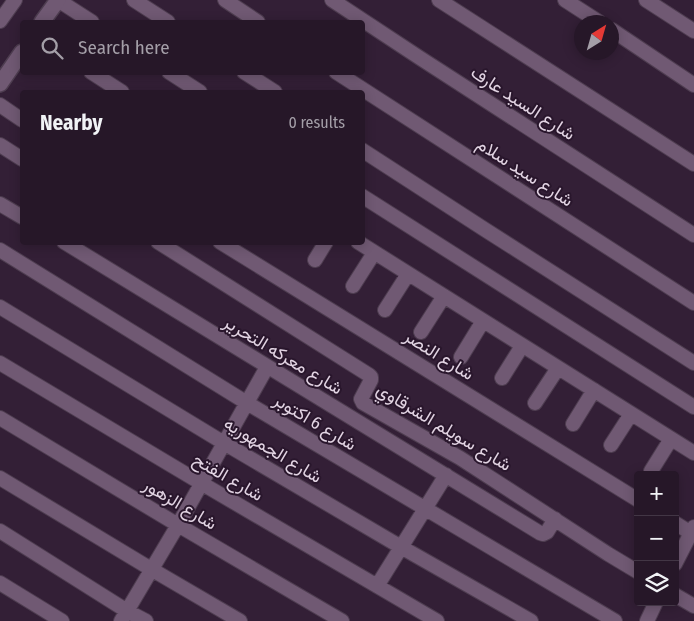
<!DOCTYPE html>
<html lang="en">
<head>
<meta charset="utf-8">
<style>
  body { margin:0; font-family:"Fira Sans Condensed",Vazirmatn,sans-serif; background:#2e2030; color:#f1f3f6 }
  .controls { position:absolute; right:15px; bottom:15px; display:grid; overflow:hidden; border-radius:5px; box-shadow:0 2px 12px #0003 }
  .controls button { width:45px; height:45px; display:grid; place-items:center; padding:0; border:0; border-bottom:1px solid #423645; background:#261728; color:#f1f3f6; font:25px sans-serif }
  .compass { position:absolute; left:574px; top:15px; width:45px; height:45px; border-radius:50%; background:#261728; box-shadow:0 2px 12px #0003; rotate:37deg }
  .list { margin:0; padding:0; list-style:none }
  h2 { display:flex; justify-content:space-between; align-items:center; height:65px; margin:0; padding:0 20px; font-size:21px }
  h2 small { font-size:16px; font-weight:400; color:#a49fa8 }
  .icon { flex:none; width:28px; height:28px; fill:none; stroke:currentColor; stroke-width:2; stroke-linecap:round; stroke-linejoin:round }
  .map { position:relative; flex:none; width:694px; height:621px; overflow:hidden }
  .search { position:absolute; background:#261728; box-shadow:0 2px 12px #0003; left:20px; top:20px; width:345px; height:55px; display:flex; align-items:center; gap:12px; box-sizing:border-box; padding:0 18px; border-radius:5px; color:#a49fa8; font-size:19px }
  .panel { position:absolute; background:#261728; box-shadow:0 2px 12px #0003; left:20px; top:90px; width:345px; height:155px; border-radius:5px }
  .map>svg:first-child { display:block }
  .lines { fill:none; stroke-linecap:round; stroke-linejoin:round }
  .minor-casing { stroke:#4e3d50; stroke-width:16 }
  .tertiary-casing { stroke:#4e3d50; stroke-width:18 }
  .minor { stroke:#705973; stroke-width:14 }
  .tertiary { stroke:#705973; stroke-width:15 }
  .labels { text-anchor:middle; stroke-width:4; stroke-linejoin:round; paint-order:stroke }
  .street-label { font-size:18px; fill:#e2d4e3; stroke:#29162c }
</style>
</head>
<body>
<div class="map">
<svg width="694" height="621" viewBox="0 0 694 621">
  <rect width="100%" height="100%" fill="#331f36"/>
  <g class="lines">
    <defs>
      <path id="minor" d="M58 0 92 22
        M134 0 168 22
        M225 0 258 22
        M332 0 420 58 694 235
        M439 0 694 164
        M565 0 599 22
        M646 0 694 31
        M0 21 15 0
        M612 30 694 85
        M91 72 122 92
        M169 72 200 92
        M244 72 275 92
        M336 72 694 303
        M0 105 22 120
        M0 145 22 159
        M362 150 484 229 694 363
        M362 196 694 407
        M0 204 22 217
        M64 242 540 533 543 534 547 532 555 519
        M158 242 369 375 371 377V380L361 399 363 403 460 458 608 554 638 572
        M220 242 638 500
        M358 242 694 453
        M0 250 247 403 615 621
        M315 260 326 242
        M353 286 374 253
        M0 307 224 443 401 547 531 621
        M385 310 408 274
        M421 332 444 296
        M461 357 483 321
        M0 363 201 483 437 621
        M502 378 522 346
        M535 403 558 368
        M0 418 178 525 342 621
        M573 424 594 390
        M611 445 631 414
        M651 471 671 439
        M0 478 151 569 240 621
        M675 523 694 535
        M0 531 127 611 146 621
        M675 564 694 527
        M0 583 62 621
        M377 586 446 475
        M675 595 694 606
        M121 621 178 525 267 367
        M647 621 656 602"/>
      <path id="tertiary" d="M42 22 58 0
        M0 84 22 52"/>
    </defs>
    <use href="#minor" class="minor-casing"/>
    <use href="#tertiary" class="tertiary-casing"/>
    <use href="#minor" class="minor"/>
    <use href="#tertiary" class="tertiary"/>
  </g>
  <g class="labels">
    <g class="street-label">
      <text transform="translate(523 103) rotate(33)" y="6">شارع السيد عارف</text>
      <text transform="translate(525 172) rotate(33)" y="6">شارع سيد سلام</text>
      <text transform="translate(283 355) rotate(31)" y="6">شارع معركه التحرير</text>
      <text transform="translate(439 355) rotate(32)" y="6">شارع النصر</text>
      <text transform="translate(315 422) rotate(31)" y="6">شارع 6 اكتوبر</text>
      <text transform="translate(444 427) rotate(31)" y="6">شارع سويلم الشرقاوي</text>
      <text transform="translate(273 450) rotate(31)" y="6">شارع الجمهوريه</text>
      <text transform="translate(228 477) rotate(30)" y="6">شارع الفتح</text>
      <text transform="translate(180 504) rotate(31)" y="6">شارع الزهور</text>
    </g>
  </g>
</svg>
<div class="controls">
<button>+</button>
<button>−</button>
<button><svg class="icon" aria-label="layers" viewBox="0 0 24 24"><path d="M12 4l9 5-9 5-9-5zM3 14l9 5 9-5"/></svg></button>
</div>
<svg class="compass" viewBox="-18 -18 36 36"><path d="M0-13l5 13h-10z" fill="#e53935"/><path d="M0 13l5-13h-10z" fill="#a49fa8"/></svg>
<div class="search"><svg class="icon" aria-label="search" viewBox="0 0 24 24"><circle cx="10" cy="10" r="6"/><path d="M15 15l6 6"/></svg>Search here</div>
<section class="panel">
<h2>Nearby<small>0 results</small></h2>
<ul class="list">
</ul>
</section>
</div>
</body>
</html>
